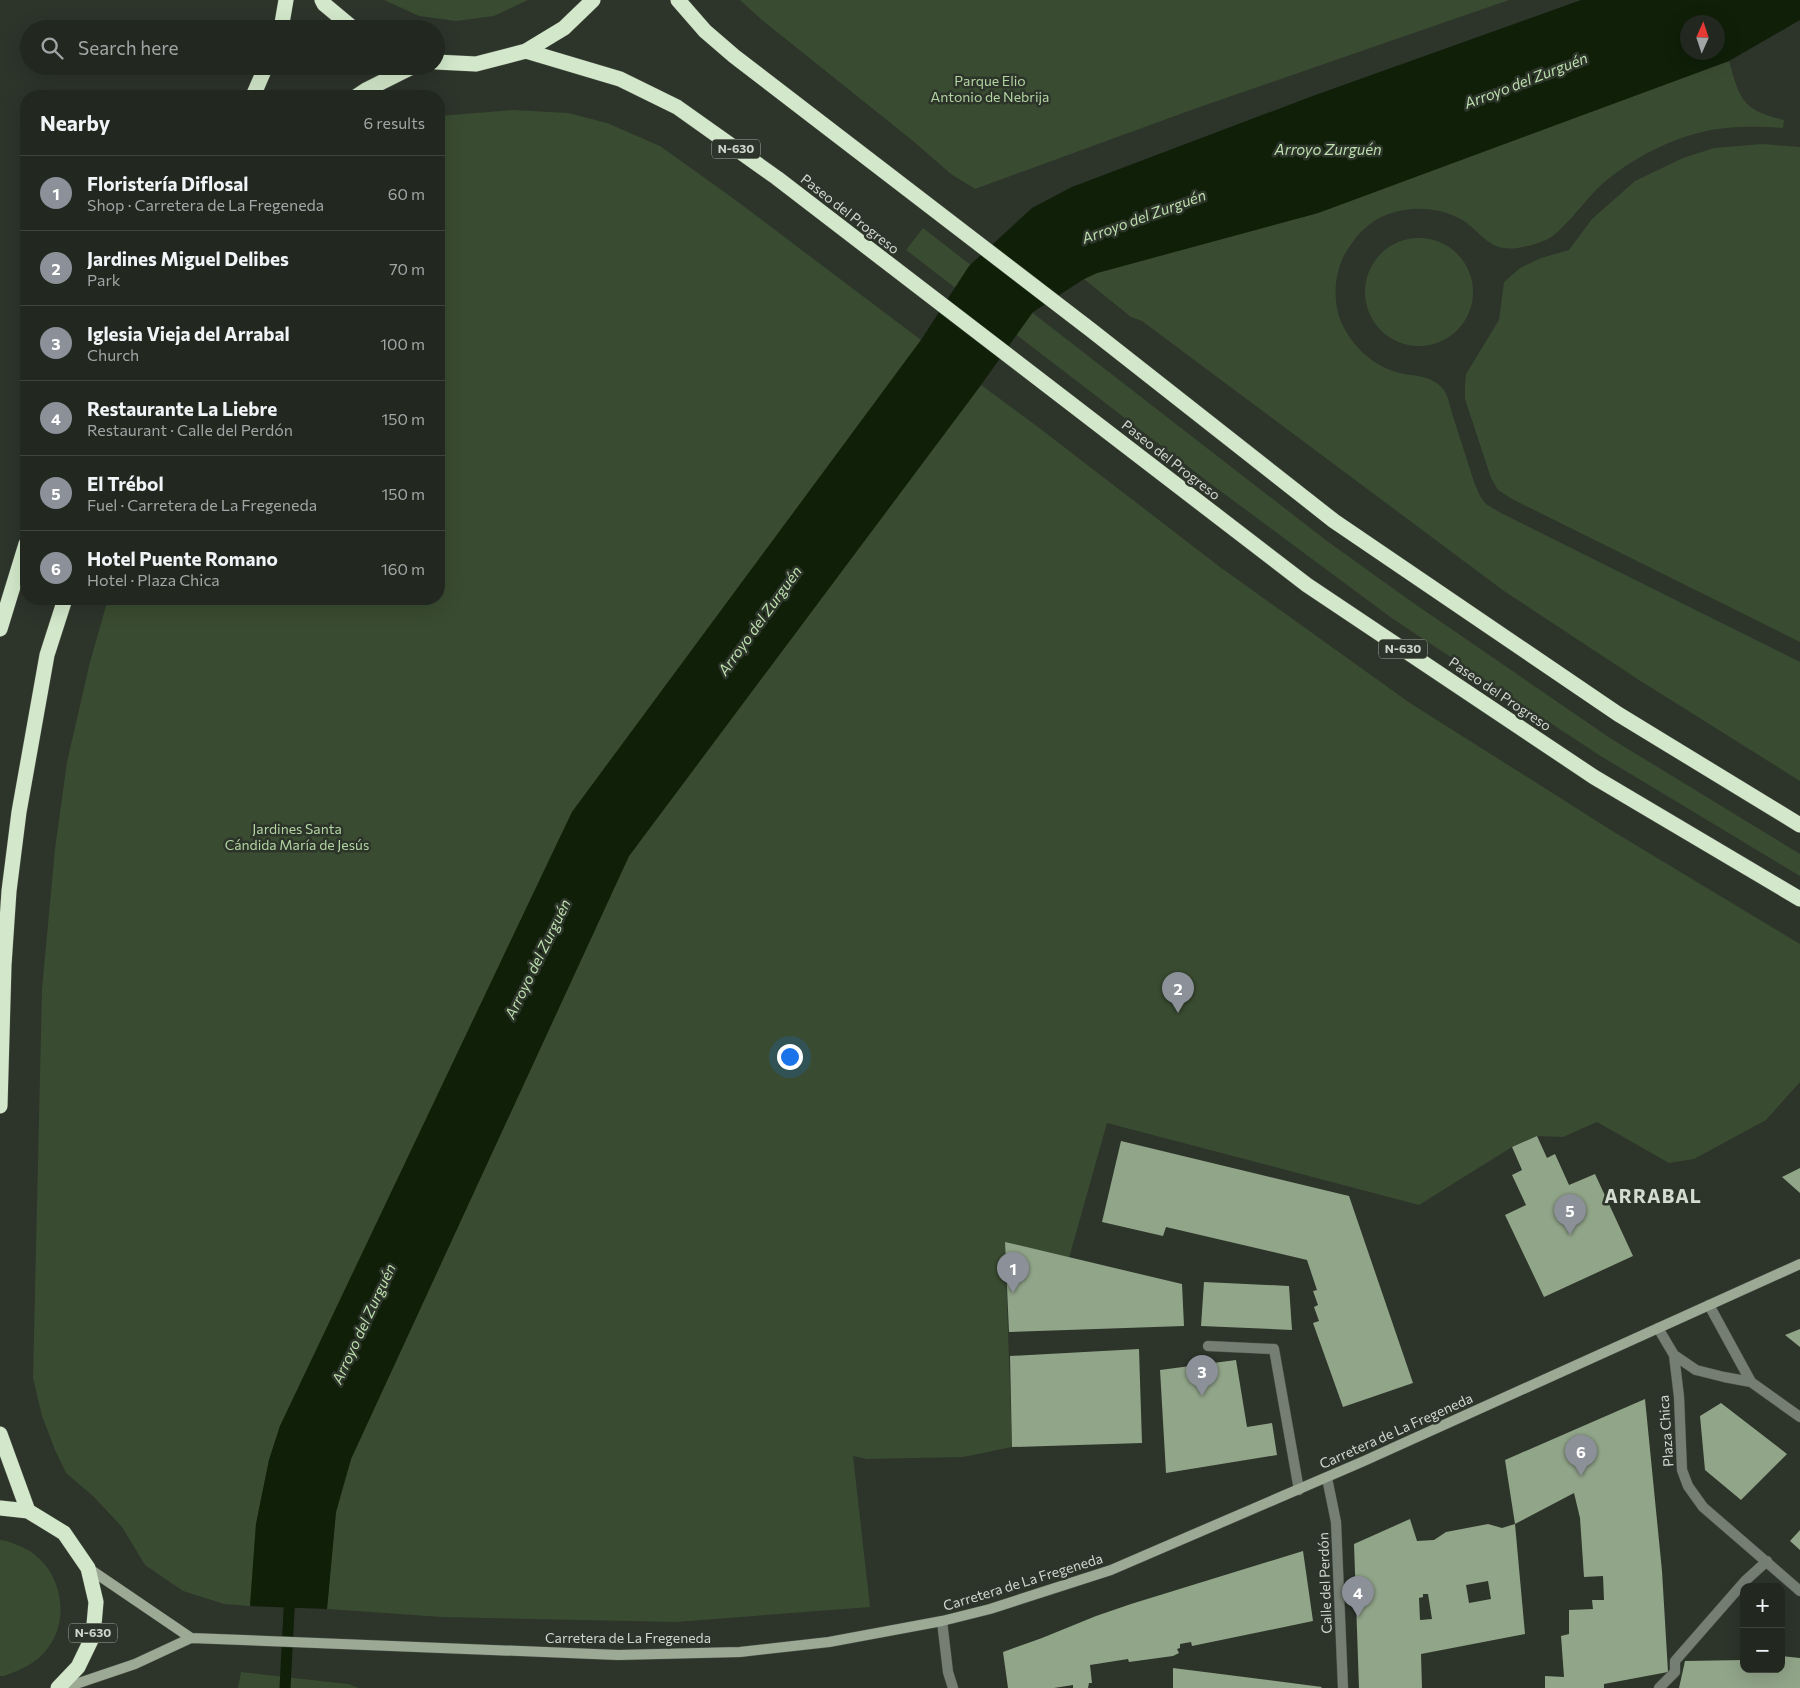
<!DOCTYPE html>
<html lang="en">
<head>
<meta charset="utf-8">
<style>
  body { margin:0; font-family:Commissioner,sans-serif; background:#2e332d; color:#f1f3f6 }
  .controls { position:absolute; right:15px; bottom:15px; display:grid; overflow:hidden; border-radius:10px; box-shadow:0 5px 20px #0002 }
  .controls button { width:45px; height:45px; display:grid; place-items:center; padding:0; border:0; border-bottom:1px solid #3f443e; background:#222720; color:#f1f3f6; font:25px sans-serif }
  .compass { position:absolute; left:1680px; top:15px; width:45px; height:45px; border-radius:50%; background:#222720; box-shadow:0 5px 20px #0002; rotate:3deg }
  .you { position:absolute; left:789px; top:1056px; width:18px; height:18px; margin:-12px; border:4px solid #fff; border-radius:50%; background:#1a73e8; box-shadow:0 0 0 8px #1a73e833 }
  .badge { display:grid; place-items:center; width:32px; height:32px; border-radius:50%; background:#8c9099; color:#fff; font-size:16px; font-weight:700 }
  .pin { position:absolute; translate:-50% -41px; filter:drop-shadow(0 1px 2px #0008) }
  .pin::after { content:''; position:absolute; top:26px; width:18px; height:15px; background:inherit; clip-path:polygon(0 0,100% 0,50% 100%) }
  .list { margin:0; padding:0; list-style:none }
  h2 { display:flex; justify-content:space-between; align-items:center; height:65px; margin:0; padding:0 20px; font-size:21px }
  h2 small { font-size:16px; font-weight:400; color:#a2a5a5 }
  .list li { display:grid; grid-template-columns:32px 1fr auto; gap:15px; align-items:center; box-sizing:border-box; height:75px; padding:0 20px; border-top:1px solid #3f443e }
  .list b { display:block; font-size:19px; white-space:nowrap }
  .list p { margin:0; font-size:16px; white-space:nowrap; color:#a2a5a5 }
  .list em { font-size:16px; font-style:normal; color:#a2a5a5 }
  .icon { flex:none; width:28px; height:28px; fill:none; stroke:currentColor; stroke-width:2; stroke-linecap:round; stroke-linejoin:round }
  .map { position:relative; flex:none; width:1800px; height:1688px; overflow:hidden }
  .search { position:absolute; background:#222720; box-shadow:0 5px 20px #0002; left:20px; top:20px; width:425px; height:55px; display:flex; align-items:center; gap:12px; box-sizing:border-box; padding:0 18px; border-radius:28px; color:#a2a5a5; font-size:19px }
  .panel { position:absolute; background:#222720; box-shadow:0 5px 20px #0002; left:20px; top:90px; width:425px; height:515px; border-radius:20px }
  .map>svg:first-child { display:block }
  .green { fill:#394b31 }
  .water { fill:#0f1f08; fill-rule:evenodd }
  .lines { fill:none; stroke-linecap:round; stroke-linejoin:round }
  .stream { stroke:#0f1f08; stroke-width:11 }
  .building { fill:#91a589; fill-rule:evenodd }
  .street-casing { stroke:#4b5148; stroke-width:11 }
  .secondary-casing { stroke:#4b5148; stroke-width:11 }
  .highway-casing { stroke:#4b5148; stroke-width:16 }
  .street { stroke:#757e72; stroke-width:10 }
  .secondary { stroke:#9ba995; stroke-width:10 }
  .highway { stroke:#d3e8ca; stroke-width:15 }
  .labels { text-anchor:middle; stroke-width:5; stroke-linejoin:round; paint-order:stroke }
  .shield { fill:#2d342a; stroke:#a0a59e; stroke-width:1 }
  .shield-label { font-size:12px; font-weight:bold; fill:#d1d6cf }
  .park-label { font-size:14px; fill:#b1d4a2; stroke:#2d342a }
  .street-label { font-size:14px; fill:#d1d6cf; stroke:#2d342a }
  .water-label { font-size:15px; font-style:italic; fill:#bcdfad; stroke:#2d342a }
  .district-label { font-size:19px; font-weight:bold; letter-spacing:1px; fill:#d3dccf; stroke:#2d342a }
</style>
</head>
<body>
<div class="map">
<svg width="1800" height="1688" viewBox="0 0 1800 1688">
  <rect width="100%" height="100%" fill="#2d342a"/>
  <path class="green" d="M384 0H528L494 16 456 21 419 16Z
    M740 0H1509L1194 109 975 189 951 174 913 141 762 20Z
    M1729 61C1740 100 1742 110 1784 120L1783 128C1759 126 1735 126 1711 130 1671 138 1630 159 1600 186 1586 199 1562 233 1546 240 1534 245 1516 250 1503 248 1488 246 1476 229 1464 221 1434 202 1388 205 1363 230 1357 235 1352 243 1348 249 1335 267 1332 298 1340 319 1349 342 1369 363 1393 371 1412 378 1429 372 1444 390 1448 396 1450 406 1452 413 1459 436 1467 459 1474 482L1480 496 1486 504 1499 512 1800 662V781L1639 680 1504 591 1142 321 1131 317 1084 279 1097 273 1318 213Z
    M513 110 568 113 607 123 660 146 734 199 921 340 572 812 280 1426 269 1460 256 1524 250 1606 224 1604 183 1591 145 1565 122 1527 93 1496 66 1473 55 1450 42 1416 33 1378 42 989 55 849 67 762 90 662 108 599H439V116Z
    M1763 144 1800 147V642L1512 499 1498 490 1491 478 1465 399V387L1466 374 1499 320 1504 282 1520 268 1541 258 1569 250 1592 219 1635 181 1683 158 1714 148Z
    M923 228 1327 541 1412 602 1610 738 1800 854V876L1599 755 1393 619 1207 481 906 250Z
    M1365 292a54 54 0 1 1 108 0a54 54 0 1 1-108 0Z
    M981 385 1038 427 1220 567 1410 703 1614 832 1800 944V1082L1766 1120 1694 1159 1669 1163 1597 1122 1563 1137 1537 1136 1512 1147 1419 1205 1107 1123 1069 1258 1005 1243 1012 1447 963 1457 867 1459 853 1456 870 1607 676 1622 442 1617 327 1609 336 1512 351 1459 629 856Z
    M0 1540C8 1540 14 1544 22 1547 59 1563 73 1615 48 1648 36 1664 22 1669 4 1676H0Z
    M241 1672 348 1684 359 1688H238Z"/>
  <path class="water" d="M1581 0H1800V20L1729 61 1318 213 1097 273 1084 279 1033 312 981 385 629 856 351 1459 336 1512 327 1609 250 1606 256 1524 269 1460 280 1426 572 812 921 340 969 266 1032 208 1072 187 1310 97ZM1688 22H1718V52H1688Z"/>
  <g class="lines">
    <path class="stream" d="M285 1688 290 1592"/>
  </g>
  <path class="building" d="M1537 1136 1547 1158 1555 1154 1569 1185 1595 1174 1633 1256 1544 1297 1505 1215 1526 1205 1512 1175 1522 1170 1512 1147Z
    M1121 1141 1349 1196 1413 1383 1343 1407 1313 1323 1319 1321 1314 1307 1318 1305 1313 1291 1317 1290 1307 1260 1166 1227 1163 1236 1102 1222Z
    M1800 1168V1193L1782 1177Z
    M1005 1242 1182 1284 1184 1326 1009 1332Z
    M1204 1282 1289 1286 1292 1330 1201 1326Z
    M1800 1329V1347L1785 1335Z
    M1139 1349 1142 1443 1012 1447 1010 1356Z
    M1236 1360 1247 1427 1272 1423 1277 1455 1166 1473 1160 1370Z
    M1645 1399 1662 1571 1668 1672 1604 1684V1688H1545V1676L1564 1677 1561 1636 1569 1634V1610L1593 1609 1592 1600H1604L1603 1576 1584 1577 1580 1518 1574 1493 1515 1524 1525 1634 1421 1654 1422 1688H1359L1354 1544 1410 1519 1417 1541 1434 1540 1446 1532 1488 1524 1502 1528 1515 1524 1505 1460ZM1488 1581 1491 1599 1469 1603 1466 1585ZM1423 1594H1428L1432 1619 1420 1620 1419 1598 1423 1597Z
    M1721 1403 1787 1454 1741 1500 1705 1470 1700 1416Z
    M1800 1530V1550L1790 1541Z
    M1303 1551 1313 1621 1192 1646 1191 1642 1180 1644V1648L1177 1649 1179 1653 1173 1656 1129 1662 1128 1659 1090 1665 1092 1683H1089L1088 1688H1073V1685L1054 1688H1008L1003 1652 1042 1638 1096 1616 1131 1604Z
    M1781 1656 1800 1658V1688H1679L1685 1661 1744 1660V1669H1781Z
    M1173 1668 1322 1687 1321 1688H1173Z"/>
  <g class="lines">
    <defs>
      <path id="street" d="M1709 1305 1751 1382
        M1658 1328 1674 1355 1679 1397 1682 1470 1688 1486 1703 1507 1800 1591
        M1208 1346 1274 1349 1299 1490
        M1674 1355 1696 1370 1724 1377 1751 1382 1800 1417
        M1327 1478 1336 1522 1343 1688
        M942 1621 948 1672 953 1688
        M1659 1688 1675 1672V1661L1745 1581 1767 1561"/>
      <path id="secondary" d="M88 1568 191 1638
        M64 1688 135 1664 191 1638 618 1655 740 1652 829 1642 942 1621 990 1609 1111 1570 1364 1461 1800 1264"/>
      <path id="highway" d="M322 0 324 4 354 29
        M678 0 705 31 734 56 1091 330 1334 521 1618 714 1800 825
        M281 29 286 0
        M526 51 620 79 677 107 777 178 1307 585 1594 777 1800 899
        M436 62 476 64 526 51 564 28 593 0
        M253 96 266 66
        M357 96 366 90 414 66
        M0 629 26 544
        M0 1106 4 965 9 891 19 812 47 655 65 599
        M0 1434 28 1511
        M0 1508 28 1511 64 1533 88 1568 96 1602 93 1636 78 1667 58 1688"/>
    </defs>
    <use href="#street" class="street-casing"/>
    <use href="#secondary" class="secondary-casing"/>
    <use href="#highway" class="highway-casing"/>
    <use href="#street" class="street"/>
    <use href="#secondary" class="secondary"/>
    <use href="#highway" class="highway"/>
  </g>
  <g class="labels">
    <g class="shield">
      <rect x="712" y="139.5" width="48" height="19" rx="4"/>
      <rect x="1379" y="639.5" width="48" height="19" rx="4"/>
      <rect x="69" y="1623.5" width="48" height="19" rx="4"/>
    </g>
    <g class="shield-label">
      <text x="736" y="153">N-630</text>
      <text x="1403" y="653">N-630</text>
      <text x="93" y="1637">N-630</text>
    </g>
    <g class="park-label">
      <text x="990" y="86">Parque Elio<tspan x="990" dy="16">Antonio de Nebrija</tspan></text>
      <text x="297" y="834">Jardines Santa<tspan x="297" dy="16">Cándida María de Jesús</tspan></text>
    </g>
    <g class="street-label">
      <text transform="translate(850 214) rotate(38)" y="5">Paseo del Progreso</text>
      <text transform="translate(1171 460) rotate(38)" y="5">Paseo del Progreso</text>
      <text transform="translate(1500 694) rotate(34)" y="5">Paseo del Progreso</text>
      <text transform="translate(1396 1431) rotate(-24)" y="5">Carretera de La Fregeneda</text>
      <text transform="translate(1666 1431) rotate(-94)" y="5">Plaza Chica</text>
      <text transform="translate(1023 1582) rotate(-17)" y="5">Carretera de La Fregeneda</text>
      <text transform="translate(1325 1583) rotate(-92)" y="5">Calle del Perdón</text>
      <text x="628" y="1643">Carretera de La Fregeneda</text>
    </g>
    <g class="water-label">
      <text transform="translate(1526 81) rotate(-21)" y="5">Arroyo del Zurguén</text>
      <text x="1328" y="155">Arroyo Zurguén</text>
      <text transform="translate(1144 217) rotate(-20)" y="5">Arroyo del Zurguén</text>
      <text transform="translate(760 621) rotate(-54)" y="5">Arroyo del Zurguén</text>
      <text transform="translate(538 959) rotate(-64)" y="5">Arroyo del Zurguén</text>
      <text transform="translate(364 1324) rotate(-65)" y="5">Arroyo del Zurguén</text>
    </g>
    <g class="district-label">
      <text x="1653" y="1203">ARRABAL</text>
    </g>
  </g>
</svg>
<div class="controls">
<button>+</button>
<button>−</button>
</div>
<svg class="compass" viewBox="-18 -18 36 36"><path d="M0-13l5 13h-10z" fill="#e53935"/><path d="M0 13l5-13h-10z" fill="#a2a5a5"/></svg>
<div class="you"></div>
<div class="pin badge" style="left:1013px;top:1293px">1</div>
<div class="pin badge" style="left:1178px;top:1013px">2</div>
<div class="pin badge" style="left:1202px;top:1396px">3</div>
<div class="pin badge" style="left:1358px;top:1617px">4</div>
<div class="pin badge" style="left:1570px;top:1235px">5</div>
<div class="pin badge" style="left:1581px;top:1476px">6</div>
<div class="search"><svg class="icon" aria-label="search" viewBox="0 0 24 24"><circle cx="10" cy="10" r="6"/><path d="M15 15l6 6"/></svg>Search here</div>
<section class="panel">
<h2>Nearby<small>6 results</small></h2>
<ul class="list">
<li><span class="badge">1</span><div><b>Floristería Diflosal</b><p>Shop · Carretera de La Fregeneda</p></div><em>60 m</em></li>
<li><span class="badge">2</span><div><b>Jardines Miguel Delibes</b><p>Park</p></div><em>70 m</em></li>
<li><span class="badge">3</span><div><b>Iglesia Vieja del Arrabal</b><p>Church</p></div><em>100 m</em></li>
<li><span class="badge">4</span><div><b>Restaurante La Liebre</b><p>Restaurant · Calle del Perdón</p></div><em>150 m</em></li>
<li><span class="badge">5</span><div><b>El Trébol</b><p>Fuel · Carretera de La Fregeneda</p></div><em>150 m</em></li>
<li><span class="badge">6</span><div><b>Hotel Puente Romano</b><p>Hotel · Plaza Chica</p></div><em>160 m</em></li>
</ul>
</section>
</div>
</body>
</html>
